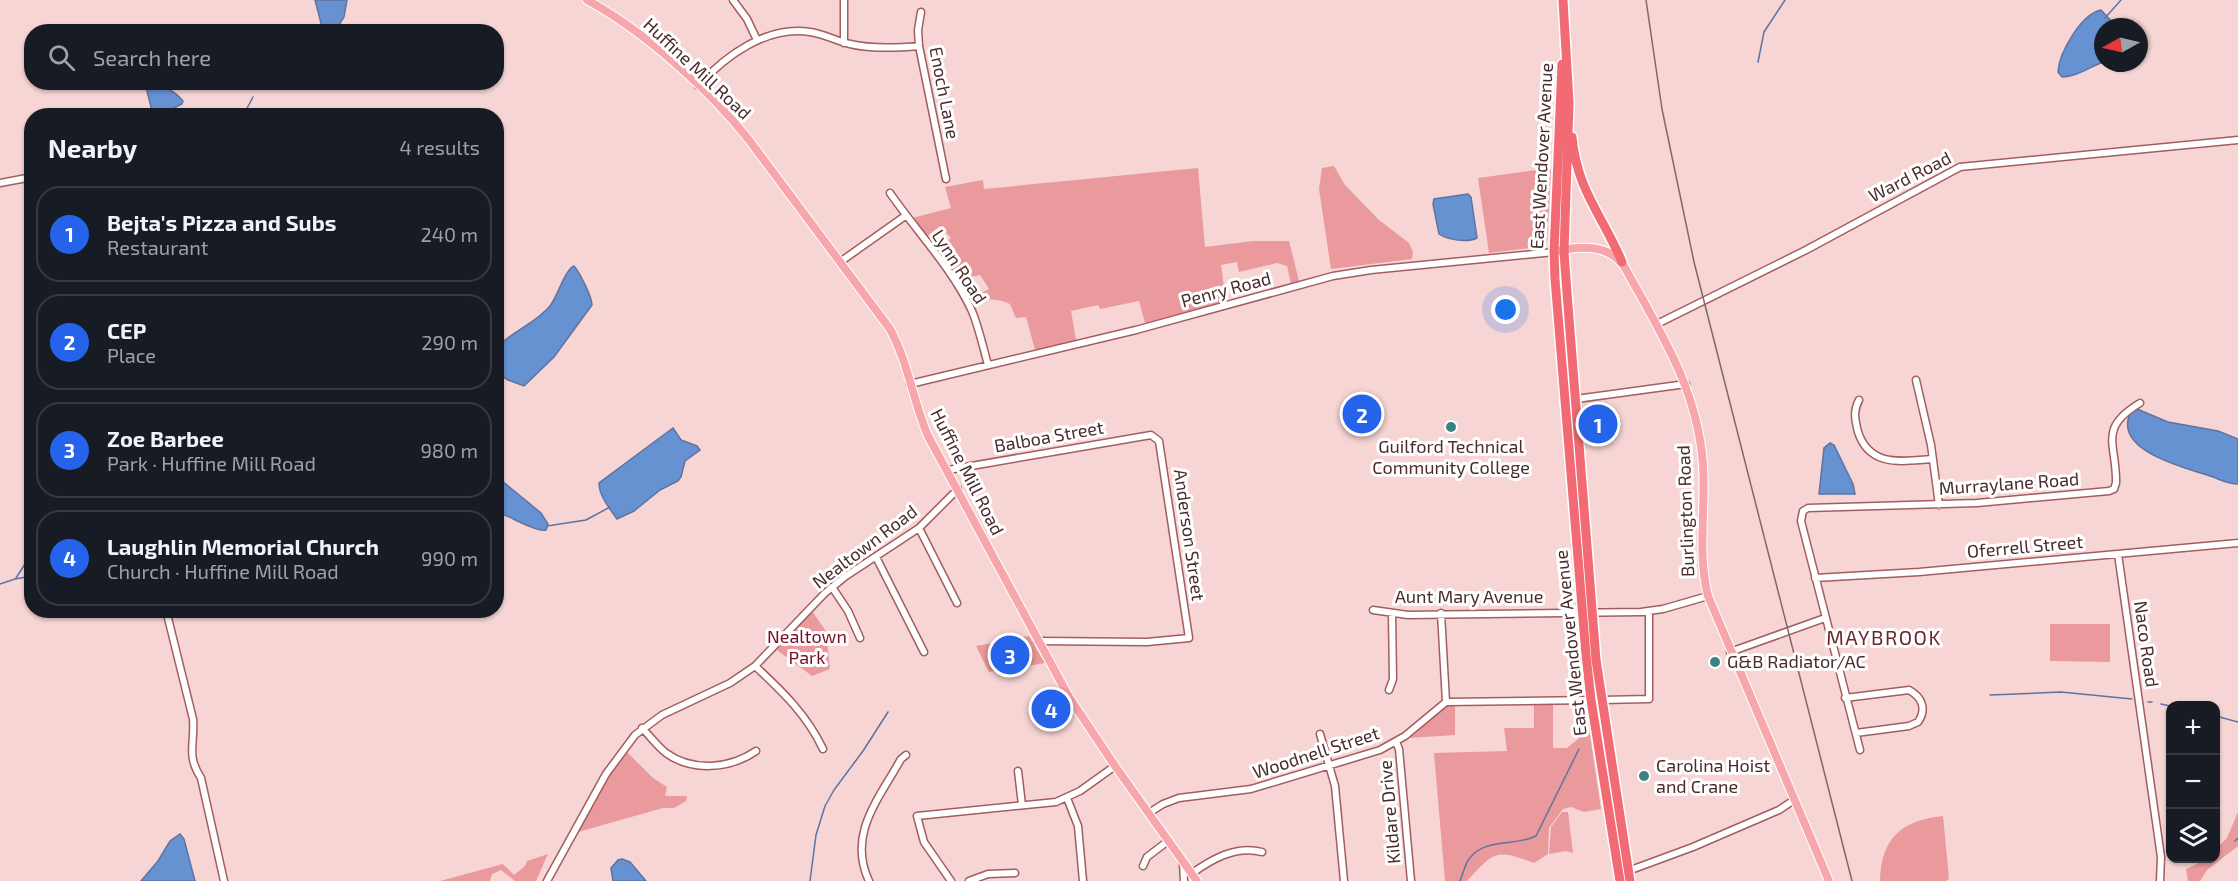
<!DOCTYPE html>
<html lang="en">
<head>
<meta charset="utf-8">
<style>
  body { margin:0; font-family:"Exo 2",sans-serif; background:#242831; color:#f1f3f6 }
  .controls { position:absolute; right:18px; bottom:18px; display:grid; overflow:hidden; border-radius:12px; box-shadow:0 2px 4px #0004 }
  .controls button { width:54px; height:54px; display:grid; place-items:center; padding:0; border:0; border-bottom:2px solid #363941; background:#171b24; color:#f1f3f6; font:30px sans-serif }
  .compass { position:absolute; left:2094px; top:18px; width:54px; height:54px; border-radius:50%; background:#171b24; box-shadow:0 2px 4px #0004; rotate:262deg }
  .you { position:absolute; left:1506px; top:310px; width:21px; height:21px; margin:-15px; border:4px solid #fff; border-radius:50%; background:#1a73e8; box-shadow:0 0 0 9px #1a73e833 }
  .badge { display:grid; place-items:center; width:39px; height:39px; border-radius:50%; background:#2563eb; color:#fff; font-size:20px; font-weight:700 }
  .pin { position:absolute; translate:-50% -50%; border:3px solid #fff; box-shadow:0 2px 6px #0006 }
  .list { margin:0; padding:0; list-style:none }
  h2 { display:flex; justify-content:space-between; align-items:center; height:78px; margin:0; padding:0 24px; font-size:26px }
  h2 small { font-size:20px; font-weight:400; color:#9ea1a6 }
  .list li { display:grid; grid-template-columns:39px 1fr auto; gap:18px; align-items:center; box-sizing:border-box; height:96px; margin:0 12px 12px; padding:0 12px; border:2px solid #363941; border-radius:24px }
  .list b { display:block; font-size:22px; white-space:nowrap }
  .list p { margin:0; font-size:20px; white-space:nowrap; color:#9ea1a6 }
  .list em { font-size:20px; font-style:normal; color:#9ea1a6 }
  .icon { flex:none; width:33px; height:33px; fill:none; stroke:currentColor; stroke-width:2; stroke-linecap:round; stroke-linejoin:round }
  .map { position:relative; flex:none; width:2238px; height:881px; overflow:hidden }
  .search { position:absolute; background:#171b24; box-shadow:0 2px 4px #0004; left:24px; top:24px; width:480px; height:66px; display:flex; align-items:center; gap:15px; box-sizing:border-box; padding:0 21px; border-radius:24px; color:#9ea1a6; font-size:22px }
  .panel { position:absolute; background:#171b24; box-shadow:0 2px 4px #0004; left:24px; top:108px; width:480px; height:510px; border-radius:24px }
  .map>svg:first-child { display:block }
  .green { fill:#ea9a9c }
  .water { fill:#6792d1; stroke:#5f73a0; stroke-width:1.5 }
  .lines { fill:none; stroke-linecap:round; stroke-linejoin:round }
  .stream { stroke:#5f73a0; stroke-width:1.5 }
  .minor-casing { stroke:#a45d5f; stroke-width:9 }
  .major-casing { stroke:#fff; stroke-width:10 }
  .highway-casing { stroke:#fff; stroke-width:12 }
  .minor { stroke:#fff; stroke-width:6 }
  .major { stroke:#f7a6ac; stroke-width:8 }
  .highway { stroke:#f26a74; stroke-width:9 }
  .rail { stroke:#856565; stroke-width:1.5 }
  .poi-dot { fill:#3a8385; stroke:#fff; stroke-width:2 }
  .labels { text-anchor:middle; stroke-width:6; stroke-linejoin:round; paint-order:stroke }
  .street-label { font-size:18px; fill:#4b2c2c; stroke:#fff }
  .poi-label { font-size:18px; fill:#4b2c2c; stroke:#fff; text-anchor:start }
  .park-label { font-size:18px; fill:#760d22; stroke:#fff }
  .neighbourhood-label { font-size:20px; letter-spacing:1.5px; fill:#69282d; stroke:#fff }
</style>
</head>
<body>
<div class="map">
<svg width="2238" height="881" viewBox="0 0 2238 881">
  <rect width="100%" height="100%" fill="#f7d5d5"/>
  <path class="green" d="M1334 166 1345 185 1379 220 1409 243 1413 252 1412 259 1331 269 1319 189 1322 168Z
    M1198 168 1205 247 1253 241H1289L1299 281 1291 284 1287 266 1277 263 1239 272 1237 262 1221 265 1226 302 1145 323 1139 301 1100 309 1098 305 1071 311 1076 340 1035 350 1026 317 1016 318 1010 304C998 298 983 298 971 304L968 299 989 289 980 275 957 280 936 250 951 238 940 226 926 237 912 218 951 208 945 187 983 180 984 189Z
    M1551 168 1547 241 1545 244 1531 248 1489 253 1478 178Z
    M812 611 826 631 830 669 812 676 777 650Z
    M2050 624H2110V662L2050 661Z
    M1029 636 1045 663 989 672 976 646Z
    M1448 705H1455V735L1408 738 1443 707Z
    M1534 705H1553V748H1567L1578 739 1577 706 1586 708 1601 809 1584 812 1571 807 1563 809 1549 828 1548 854 1534 863C1495 848 1494 852 1467 881H1445L1434 753 1507 751 1504 728H1534Z
    M626 751 653 778 667 787 665 796H687L686 801 674 808H663L578 832 611 773Z
    M1562 812H1568L1573 853 1566 851 1549 854 1551 827Z
    M2238 812V846L2207 870 2200 881H2188L2186 869 2207 859 2216 858V849L2227 838Z
    M1943 816 1949 879 1946 881H1880C1881 839 1901 820 1943 816Z
    M548 854 536 881H515L501 870 492 874 490 881H440L503 864 514 875 525 866 527 861Z"/>
  <path class="water" d="M315 0H347L344 17 335 31H323Z
    M2101 10 2117 27H2103V62C2090 67 2076 77 2062 77L2058 72C2059 53 2081 14 2101 10Z
    M145 83C158 82 174 90 183 101L182 104 160 115H153Z
    M1468 194 1471 197 1477 238C1467 243 1448 240 1439 234L1433 204 1434 199Z
    M574 266C579 271 592 297 592 305L554 357 524 386 508 380 497 373V347C513 331 536 323 550 306 558 296 564 271 574 266Z
    M2137 409 2168 422 2218 431 2238 439V484C2226 484 2218 478 2207 475 2182 467 2109 449 2132 410Z
    M673 428 681 440 697 446 700 450 685 461 681 477 678 481 660 490 634 511 617 519C610 509 599 496 599 483Z
    M1830 443 1834 445 1853 484 1855 494H1819L1824 448Z
    M496 476 541 513 548 524 546 530C535 532 510 516 497 512Z
    M180 834 184 839 195 881H141L158 861 170 841Z
    M622 859 630 862 646 881H613L611 868 618 860Z"/>
  <g class="lines">
    <path class="stream" d="M2105 18 2121 0
      M1758 62 1764 32 1785 0
      M243 116 253 97
      M496 382 502 377
      M547 526 586 520 610 507
      M16 578 32 553
      M0 584 15 579 32 576
      M1990 695 2061 692 2132 699
      M2148 702H2152
      M2161 704 2170 706
      M2216 716 2238 722
      M2235 841 2238 838
      M810 881 816 835 825 806 834 790 863 751 888 712
      M1460 881C1463 874 1465 864 1469 859 1485 837 1515 847 1536 836L1579 749"/>
    <defs>
      <path id="minor" d="M733 0 747 19 757 40
        M844 0V43
        M921 12 918 30 919 46 946 179
        M698 86C725 56 767 25 810 32 824 34 836 41 850 44 871 49 897 48 919 46
        M0 183 32 177
        M890 193C917 232 952 268 972 311 979 328 983 347 988 365
        M840 262 905 216
        M1657 324 1806 250 1960 167 2238 140
        M1916 380 1931 445 1939 505
        M910 384 1136 330 1333 276 1371 270 1554 252
        M1576 399 1686 384
        M1859 400C1853 411 1855 420 1858 432 1870 468 1902 461 1933 459
        M948 470 1151 435 1159 441 1189 638 1147 642 1038 641
        M919 528 957 603
        M2118 554 2161 857 2160 881
        M876 557 924 652
        M1815 578 1919 572 2238 543
        M832 587 848 611 860 638
        M166 610 193 719C195 744 186 755 201 778L224 881
        M1373 610 1408 615 1641 612 1663 609 1708 596
        M1441 613 1446 702
        M1730 652 1825 618
        M755 666C782 691 807 715 823 749
        M1389 690 1393 679 1392 614
        M1845 698 1909 690C1922 697 1927 709 1918 722L1909 726 1856 733
        M1602 700 1649 699V612
        M642 728C650 736 657 746 666 753 692 772 730 769 756 751
        M1320 734 1335 786 1344 881
        M1396 742 1399 749 1411 881
        M1860 750 1801 521 1803 511 1808 508 1977 503 2109 491 2114 489 2116 483C2117 444 2097 429 2140 403
        M1018 771 1022 805
        M1067 798 1078 826 1083 881
        M1149 813 1163 804 1179 798 1251 789 1380 750 1405 736 1446 702 1591 700
        M1183 863 1184 881
        M1143 866 1147 857 1168 841
        M1628 871 1693 847 1779 810 1794 800
        M1191 874C1212 859 1236 845 1262 852
        M547 881 606 774 635 735 662 715 730 683 755 666 825 593 846 576 919 528 958 489
        M869 881C847 834 879 799 901 759L906 755
        M951 881 924 842 917 816 1056 802 1080 791 1115 766
        M969 881 988 874 1015 873"/>
      <path id="major" d="M587 0C644 31 709 89 749 140L890 329C908 362 913 401 928 436L1069 697 1115 766 1197 881
        M1554 252C1578 246 1608 243 1624 266 1660 332 1697 387 1703 464 1706 508 1697 552 1708 596L1829 881"/>
      <path id="highway" d="M1563 0 1569 103 1564 252 1567 293 1596 660 1630 881
        M1562 64 1554 252 1555 279 1586 655 1591 700 1620 881
        M1572 137C1577 191 1603 216 1622 262"/>
    </defs>
    <use href="#minor" class="minor-casing"/>
    <use href="#major" class="major-casing"/>
    <use href="#highway" class="highway-casing"/>
    <use href="#minor" class="minor"/>
    <use href="#major" class="major"/>
    <use href="#highway" class="highway"/>
    <path class="rail" d="M1646 0 1662 109 1694 262 1852 881"/>
  </g>
  <g class="poi-dot">
    <circle cx="1451" cy="427" r="6"/>
    <circle cx="1715" cy="662" r="6"/>
    <circle cx="1644" cy="776" r="6"/>
  </g>
  <g class="labels">
    <g class="street-label">
      <text transform="translate(697 69) rotate(43)" y="6">Huffine Mill Road</text>
      <text transform="translate(944 93) rotate(79)" y="6">Enoch Lane</text>
      <text transform="translate(1542 156) rotate(-87)" y="6">East Wendover Avenue</text>
      <text transform="translate(1910 177) rotate(-27)" y="6">Ward Road</text>
      <text transform="translate(959 267) rotate(57)" y="6">Lynn Road</text>
      <text transform="translate(1226 290) rotate(-15)" y="6">Penry Road</text>
      <text transform="translate(1049 437) rotate(-10)" y="6">Balboa Street</text>
      <text transform="translate(967 472) rotate(63)" y="6">Huffine Mill Road</text>
      <text transform="translate(2009 484) rotate(-4)" y="6">Murraylane Road</text>
      <text transform="translate(1686 511) rotate(-92)" y="6">Burlington Road</text>
      <text transform="translate(1189 535) rotate(82)" y="6">Anderson Street</text>
      <text transform="translate(865 547) rotate(-37)" y="6">Nealtown Road</text>
      <text transform="translate(2025 547) rotate(-5)" y="6">Oferrell Street</text>
      <text x="1469" y="603">Aunt Mary Avenue</text>
      <text transform="translate(1571 643) rotate(-96)" y="6">East Wendover Avenue</text>
      <text transform="translate(2146 644) rotate(82)" y="6">Naco Road</text>
      <text transform="translate(1316 753) rotate(-18)" y="6">Woodnell Street</text>
      <text transform="translate(1390 812) rotate(-95)" y="6">Kildare Drive</text>
    </g>
    <g class="poi-label">
      <text x="1451" y="453" text-anchor="middle">Guilford Technical<tspan x="1451" dy="21">Community College</tspan></text>
      <text x="1727" y="668">G&amp;B Radiator/AC</text>
      <text x="1656" y="772">Carolina Hoist<tspan x="1656" dy="21">and Crane</tspan></text>
    </g>
    <g class="park-label">
      <text x="807" y="643">Nealtown<tspan x="807" dy="21">Park</tspan></text>
    </g>
    <g class="neighbourhood-label">
      <text x="1884" y="645">MAYBROOK</text>
    </g>
  </g>
</svg>
<div class="controls">
<button>+</button>
<button>−</button>
<button><svg class="icon" aria-label="layers" viewBox="0 0 24 24"><path d="M12 4l9 5-9 5-9-5zM3 14l9 5 9-5"/></svg></button>
</div>
<svg class="compass" viewBox="-18 -18 36 36"><path d="M0-13l5 13h-10z" fill="#e53935"/><path d="M0 13l5-13h-10z" fill="#9ea1a6"/></svg>
<div class="you"></div>
<div class="pin badge" style="left:1598px;top:424px">1</div>
<div class="pin badge" style="left:1362px;top:414px">2</div>
<div class="pin badge" style="left:1010px;top:655px">3</div>
<div class="pin badge" style="left:1051px;top:709px">4</div>
<div class="search"><svg class="icon" aria-label="search" viewBox="0 0 24 24"><circle cx="10" cy="10" r="6"/><path d="M15 15l6 6"/></svg>Search here</div>
<section class="panel">
<h2>Nearby<small>4 results</small></h2>
<ul class="list">
<li><span class="badge">1</span><div><b>Bejta's Pizza and Subs</b><p>Restaurant</p></div><em>240 m</em></li>
<li><span class="badge">2</span><div><b>CEP</b><p>Place</p></div><em>290 m</em></li>
<li><span class="badge">3</span><div><b>Zoe Barbee</b><p>Park · Huffine Mill Road</p></div><em>980 m</em></li>
<li><span class="badge">4</span><div><b>Laughlin Memorial Church</b><p>Church · Huffine Mill Road</p></div><em>990 m</em></li>
</ul>
</section>
</div>
</body>
</html>
